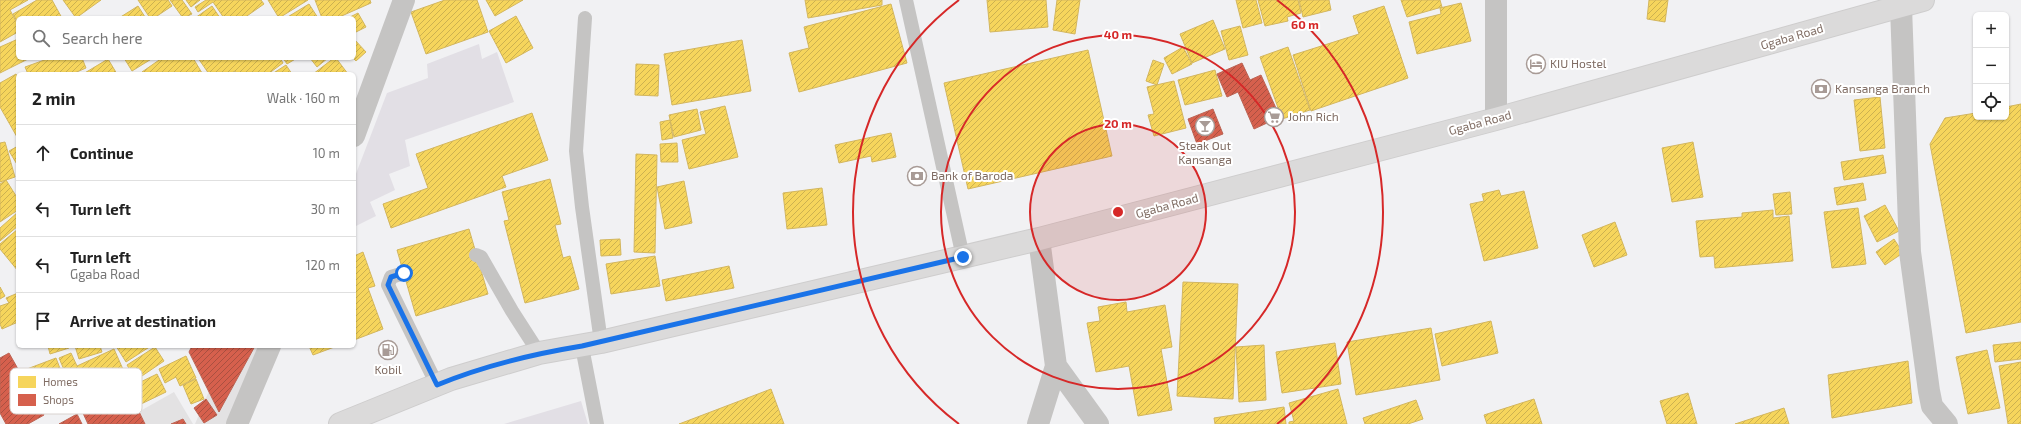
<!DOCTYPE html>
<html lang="en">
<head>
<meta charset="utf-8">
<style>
  body { margin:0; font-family:"Exo 2",sans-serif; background:#f6f6f6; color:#222 }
  .controls { position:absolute; right:12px; top:12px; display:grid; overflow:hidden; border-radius:6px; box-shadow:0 1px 3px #0004 }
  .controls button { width:36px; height:36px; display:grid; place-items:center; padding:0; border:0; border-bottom:1px solid #e0e0e0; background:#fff; color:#222; font:20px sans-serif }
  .stop { position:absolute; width:12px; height:12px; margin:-9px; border:3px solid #1a73e8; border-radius:50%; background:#fff }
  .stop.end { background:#1a73e8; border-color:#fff; box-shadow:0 1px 4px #0008 }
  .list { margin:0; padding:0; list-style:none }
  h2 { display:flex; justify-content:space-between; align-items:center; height:52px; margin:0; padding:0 16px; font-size:17px }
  h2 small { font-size:13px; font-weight:400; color:#767676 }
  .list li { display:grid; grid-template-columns:26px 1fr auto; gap:12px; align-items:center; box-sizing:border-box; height:56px; padding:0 16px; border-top:1px solid #e0e0e0 }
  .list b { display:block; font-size:15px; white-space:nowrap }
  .list p { margin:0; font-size:13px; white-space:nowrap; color:#767676 }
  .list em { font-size:13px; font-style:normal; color:#767676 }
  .icon { flex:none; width:22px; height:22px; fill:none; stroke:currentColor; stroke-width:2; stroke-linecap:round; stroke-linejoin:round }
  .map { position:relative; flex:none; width:2021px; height:424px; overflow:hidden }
  .search { position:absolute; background:#fff; box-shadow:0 1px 3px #0004; left:16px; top:16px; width:340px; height:44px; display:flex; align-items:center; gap:10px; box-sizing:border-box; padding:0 14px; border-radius:6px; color:#767676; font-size:15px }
  .panel { position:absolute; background:#fff; box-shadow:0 1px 3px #0004; left:16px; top:72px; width:340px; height:276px; border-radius:6px }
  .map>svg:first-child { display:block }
  .built { fill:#e3e2e3 }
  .garden { fill:#e2dfe5 }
  .homes { fill:url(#homes-hatch); stroke:#d3b65e }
  .shops { fill:url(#shops-hatch); stroke:#bc6454 }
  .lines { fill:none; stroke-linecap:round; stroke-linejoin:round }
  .secondary-casing { stroke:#cecdcd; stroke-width:24 }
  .service { stroke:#c5c4c3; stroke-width:14 }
  .minor { stroke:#c5c4c3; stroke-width:22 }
  .secondary { stroke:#dbdada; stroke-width:22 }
  .route { stroke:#1a73e8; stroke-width:5 }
  .ring { fill:none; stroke:#d62828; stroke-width:2 }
  .labels { text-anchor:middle; stroke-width:4; stroke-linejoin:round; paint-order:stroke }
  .street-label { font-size:12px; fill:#806d64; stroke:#fff }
  .poi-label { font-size:12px; fill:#806d64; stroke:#fff; text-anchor:start }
  .key { fill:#fff; stroke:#d9d3d0; stroke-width:1 }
  .key-label { font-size:11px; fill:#806d64 }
  .centre { fill:#d62828; stroke:#fff; stroke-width:2 }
  .ring-label { font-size:12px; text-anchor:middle; font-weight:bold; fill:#d62828; stroke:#fff; stroke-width:4; stroke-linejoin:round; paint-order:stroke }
</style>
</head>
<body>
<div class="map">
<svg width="2021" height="424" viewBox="0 0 2021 424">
  <defs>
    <pattern id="homes-hatch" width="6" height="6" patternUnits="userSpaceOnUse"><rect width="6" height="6" fill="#f6d55c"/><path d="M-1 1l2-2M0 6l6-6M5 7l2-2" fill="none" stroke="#ccb150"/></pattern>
    <pattern id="shops-hatch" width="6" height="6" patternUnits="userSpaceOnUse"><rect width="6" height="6" fill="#d6604d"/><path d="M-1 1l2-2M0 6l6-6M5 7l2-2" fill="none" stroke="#aa5041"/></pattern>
  </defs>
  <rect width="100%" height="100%" fill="#f1f1f3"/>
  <path class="built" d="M228 346H261L228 424H195Z
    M174 392 193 424H117Z"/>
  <path class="garden" d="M479 44 482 59 497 52 514 102 405 140 410 166 389 174 395 190 370 202 376 216 354 227V179L387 93 428 78 427 64Z
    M581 401 588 424H504Z"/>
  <path class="homes" d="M0 0H28L10 10 18 25V32L0 42Z
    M37 0H52L62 18H18V23L13 14Z
    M63 0H101L76 18Z
    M138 0H168L172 6 154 18H150Z
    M170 0H182L192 14 183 18Z
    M186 0H200L191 7Z
    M206 0H261L264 4 244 18H224L213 2 198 12 195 7Z
    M268 0H308L279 18Z
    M315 0H370L371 3 337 18H322Z
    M445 0H477L488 32 426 54 411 12Z
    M486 0H523L495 16Z
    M805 0H882V5L808 18Z
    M987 0H1046L1048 27 990 32Z
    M1057 0H1080L1075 34 1053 30Z
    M1236 0H1256L1262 23 1243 28Z
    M1258 0H1298L1301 13 1287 17 1288 21 1265 26Z
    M1299 0H1329L1331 10 1303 17Z
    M1401 0H1440L1442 7 1407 17Z
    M1649 0H1668L1665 22 1647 19Z
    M1461 3 1471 41 1417 54 1409 22 1441 14 1440 8Z
    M309 4 318 18H286Z
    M891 4 907 63 799 92 789 53 809 48 804 27Z
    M138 6 145 17 143 18H119Z
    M212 6 220 18H195Z
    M1384 6 1408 78 1311 111 1293 55 1359 34 1353 16Z
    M358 13 366 27 354 33V18H348Z
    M516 16 533 48 506 63 489 31Z
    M1213 20 1225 49 1192 63 1180 34Z
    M1240 26 1248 55 1229 60 1221 31Z
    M18 39V58H30L0 73V47Z
    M354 39 366 52 356 61 353 58Z
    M742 40 751 91 672 105 664 54Z
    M1183 47 1192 64 1172 74 1164 58Z
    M1288 47 1310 110 1282 119 1260 57Z
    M1088 50 1112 156 968 189 944 83Z
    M50 58H82L86 68 72 74H28L25 67Z
    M124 58H153L132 71Z
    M162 58H193L202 73 200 74H143L142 72Z
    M198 58H280L283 63 268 74H236L235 71 230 74H209Z
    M283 58H297L287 64Z
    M310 58H328L317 67Z
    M334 58H336L348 74H313Z
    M108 59 117 74H83Z
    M1153 60 1164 64 1157 85 1146 81Z
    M636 64 659 65 658 96 635 95Z
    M286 65 292 74H272Z
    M1215 70 1222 96 1185 105 1178 80Z
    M16 74 18 78 17 137 0 107V83Z
    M1174 81 1186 128 1154 136 1148 115 1154 114 1147 87Z
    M1880 97 1885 148 1860 151 1854 100Z
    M2021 104V322L1966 333 1930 144 1945 118 1976 113V117H2006V107Z
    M725 106 738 157 689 169 682 140 706 134 700 112Z
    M697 109 701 130 674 137 669 115Z
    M532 113 548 160 502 176 506 187 391 228 383 204 428 188 416 154Z
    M670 120 673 138 662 140 660 122Z
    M891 133 896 157 872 162 871 156 839 163 835 145Z
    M5 142 15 177 0 182V143Z
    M1693 142 1703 197 1672 202 1662 148Z
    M677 143 678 162H661L660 144Z
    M18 146V166L9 151Z
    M636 154 657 155 655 253 634 252Z
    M1883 155 1886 173 1844 180 1841 162Z
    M550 179 561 224 555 225 563 258 570 256 579 289 525 303 504 221 509 220 502 192Z
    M6 180 18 199V210L0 222V184Z
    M684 181 692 223 665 229 657 187Z
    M1863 183 1866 200 1837 205 1834 188Z
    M822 188 827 225 787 229 783 193Z
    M1499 190 1501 196 1524 191 1538 248 1484 261 1470 204 1484 201 1482 194Z
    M1790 192 1792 214 1776 215 1773 194Z
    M1885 205 1899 231 1877 242 1864 216Z
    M1858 208 1866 264 1832 268 1824 212Z
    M1773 210V218L1789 216 1793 261 1715 268 1714 256 1700 257 1696 221 1742 217V213Z
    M18 212V226L0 241V228Z
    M1615 222 1627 255 1594 267 1582 235Z
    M18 229V271L0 249V244Z
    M469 229 488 294 416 316 397 250Z
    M620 239 621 255 601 256 600 240Z
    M1894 239 1903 253 1885 265 1876 252Z
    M363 252 375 286 368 288 383 329 354 340V256Z
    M655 256 660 286 611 294 606 264Z
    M729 266 734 288 666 301 662 280Z
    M1183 282 1238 284 1233 399 1177 396Z
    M0 287 5 296 0 299Z
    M18 293V322L2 329 0 324V306L9 303 6 298Z
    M1126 302 1127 312 1165 305 1172 347 1161 349 1172 410 1138 416 1129 366 1096 372 1087 323 1100 321 1098 307Z
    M1491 321 1498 353 1442 366 1435 334Z
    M1431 328 1440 380 1356 395 1347 342Z
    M2021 342V359L1995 362 1993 345Z
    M1335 343 1341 384 1282 393 1276 352Z
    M1264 345 1266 400 1239 402 1236 347Z
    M48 346H68L69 348 50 354Z
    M75 346H100L102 352 79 359Z
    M116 346H151L126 362Z
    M309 346H337L313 355Z
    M155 347 164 361 136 380 127 365Z
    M114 349 130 385 80 407 59 358 71 353 77 366Z
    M1987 350 2000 408 1968 414 1956 357Z
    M186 356 196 378 180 386 176 377 165 383 159 369Z
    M56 358 72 400 43 411 27 369Z
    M1908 361 1912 403 1832 418 1828 375Z
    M2021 362V424H2008L1999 366Z
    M157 374 166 392 139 405 130 387Z
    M196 379 204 399 191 404 183 385Z
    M771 389 784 424H679Z
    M1338 389 1347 424H1289V422L1294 421 1289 403Z
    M1688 393 1697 424H1667L1660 401Z
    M1534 399 1542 424H1487L1484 415Z
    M1416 400 1423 419 1408 424H1365L1363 418Z
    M1284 407 1286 424H1215L1214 418Z
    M1784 408 1789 424H1735Z"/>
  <path class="shops" d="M1242 63 1250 80 1261 75 1280 117 1254 129 1238 92 1227 97 1217 74Z
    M1213 109 1223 134 1197 144 1188 119Z
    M192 346H255L219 412 189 352Z
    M9 353 44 415 28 424H6L0 413V358Z
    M128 389 145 424H88L82 411Z
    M206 399 217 415 204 423 194 408Z
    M77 414 82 424H59Z
    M183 419 186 424H171Z"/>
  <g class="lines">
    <defs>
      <path id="secondary" d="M340 424 451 379 539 353 601 342 1039 239 1496 119 1923 0"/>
    </defs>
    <use href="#secondary" class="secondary-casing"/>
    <path class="service" d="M906 0 963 257
      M585 18 576 151 582 207 601 342
      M476 255 481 257 512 311 539 353
      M404 273 391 277 388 285 437 385
      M582 347 597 424"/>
    <path class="minor" d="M1901 7 1910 252 1929 391 1932 406 1947 424
      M1496 119V0
      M354 136 404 0
      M1056 366 1098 424
      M237 424 270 346
      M1038 424 1056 366 1039 239"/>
    <use href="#secondary" class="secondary"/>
  </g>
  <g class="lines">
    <path class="route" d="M404 273 391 277 388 285 437 385C483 366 533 354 582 346L963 257"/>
  </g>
  <circle cx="1118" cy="212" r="88" fill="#d62828" fill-opacity=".12"/>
  <g class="ring">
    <circle cx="1118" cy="212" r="88"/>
    <circle cx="1118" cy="212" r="177"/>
    <path d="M959 424A265 265 0 0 1 959 0M1277 0A265 265 0 0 1 1277 424"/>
  </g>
  <defs>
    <symbol id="hotel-ring" viewBox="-11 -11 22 22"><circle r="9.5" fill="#fff" stroke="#a89b96" stroke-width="1.5"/><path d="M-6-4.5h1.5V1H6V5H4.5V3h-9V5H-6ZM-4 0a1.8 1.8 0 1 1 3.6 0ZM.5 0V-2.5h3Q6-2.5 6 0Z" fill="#a89b96"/></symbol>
    <symbol id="bank-ring" viewBox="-11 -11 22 22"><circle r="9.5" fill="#fff" stroke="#a89b96" stroke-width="1.5"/><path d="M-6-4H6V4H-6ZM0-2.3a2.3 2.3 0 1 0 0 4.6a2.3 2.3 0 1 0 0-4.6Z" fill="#a89b96"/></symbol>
    <symbol id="supermarket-ring" viewBox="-11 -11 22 22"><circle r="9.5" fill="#fff" stroke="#a89b96" stroke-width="1.5"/><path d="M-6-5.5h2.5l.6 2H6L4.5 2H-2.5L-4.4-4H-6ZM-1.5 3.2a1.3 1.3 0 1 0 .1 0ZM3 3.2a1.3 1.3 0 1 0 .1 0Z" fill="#a89b96"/></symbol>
    <symbol id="bar-ring" viewBox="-11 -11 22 22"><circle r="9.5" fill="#fff" stroke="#a89b96" stroke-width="1.5"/><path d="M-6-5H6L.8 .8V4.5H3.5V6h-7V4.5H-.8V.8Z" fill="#a89b96"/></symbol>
    <symbol id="fuel-ring" viewBox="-11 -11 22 22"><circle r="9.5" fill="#fff" stroke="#a89b96" stroke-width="1.5"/><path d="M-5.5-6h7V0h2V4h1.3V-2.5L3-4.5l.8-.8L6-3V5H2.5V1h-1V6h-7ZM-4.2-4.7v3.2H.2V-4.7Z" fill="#a89b96"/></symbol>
  </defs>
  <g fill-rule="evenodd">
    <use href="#hotel-ring" x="1525" y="53" width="22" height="22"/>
    <use href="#bank-ring" x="1810" y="78" width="22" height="22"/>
    <use href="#supermarket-ring" x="1263" y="106" width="22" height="22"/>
    <use href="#bar-ring" x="1194" y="115" width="22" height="22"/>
    <use href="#bank-ring" x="906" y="165" width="22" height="22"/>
    <use href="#fuel-ring" x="377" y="339" width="22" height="22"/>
  </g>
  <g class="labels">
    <g class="street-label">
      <text transform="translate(1792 37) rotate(-16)" y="4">Ggaba Road</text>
      <text transform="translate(1480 123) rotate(-15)" y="4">Ggaba Road</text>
      <text transform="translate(1167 206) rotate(-15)" y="4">Ggaba Road</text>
    </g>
    <g class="poi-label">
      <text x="1550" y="68">KIU Hostel</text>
      <text x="1835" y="93">Kansanga Branch</text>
      <text x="1288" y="121">John Rich</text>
      <text x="1205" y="150" text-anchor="middle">Steak Out<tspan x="1205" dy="14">Kansanga</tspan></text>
      <text x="931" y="180">Bank of Baroda</text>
      <text x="388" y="374" text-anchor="middle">Kobil</text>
    </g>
  </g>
  <rect x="10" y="368" width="132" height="46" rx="6" class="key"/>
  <rect x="18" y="376" width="18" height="12" fill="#f6d55c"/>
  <rect x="18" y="394" width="18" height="12" fill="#d6604d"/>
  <g class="key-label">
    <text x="43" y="386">Homes</text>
    <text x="43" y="404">Shops</text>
  </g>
  <circle cx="1118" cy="212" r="6" class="centre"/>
  <g class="ring-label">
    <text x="1305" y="29">60 m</text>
    <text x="1118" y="39">40 m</text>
    <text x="1118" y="128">20 m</text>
  </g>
</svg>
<div class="controls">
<button>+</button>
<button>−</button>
<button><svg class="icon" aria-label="locate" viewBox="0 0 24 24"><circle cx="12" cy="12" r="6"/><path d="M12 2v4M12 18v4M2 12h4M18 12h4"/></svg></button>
</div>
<div class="stop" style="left:404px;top:273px"></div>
<div class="stop end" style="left:963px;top:257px"></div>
<div class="search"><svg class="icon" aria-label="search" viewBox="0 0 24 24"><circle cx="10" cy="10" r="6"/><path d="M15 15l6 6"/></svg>Search here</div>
<section class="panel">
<h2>2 min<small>Walk · 160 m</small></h2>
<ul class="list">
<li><svg class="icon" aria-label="ahead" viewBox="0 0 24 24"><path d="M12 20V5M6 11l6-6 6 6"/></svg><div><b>Continue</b></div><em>10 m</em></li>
<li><svg class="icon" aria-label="left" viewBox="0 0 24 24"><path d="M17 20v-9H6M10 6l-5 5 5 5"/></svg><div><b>Turn left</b></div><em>30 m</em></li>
<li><svg class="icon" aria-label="left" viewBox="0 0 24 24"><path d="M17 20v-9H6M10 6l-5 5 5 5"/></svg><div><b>Turn left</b><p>Ggaba Road</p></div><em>120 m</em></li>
<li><svg class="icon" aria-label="arrive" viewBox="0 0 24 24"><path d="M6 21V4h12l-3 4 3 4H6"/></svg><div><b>Arrive at destination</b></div></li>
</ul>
</section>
</div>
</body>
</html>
